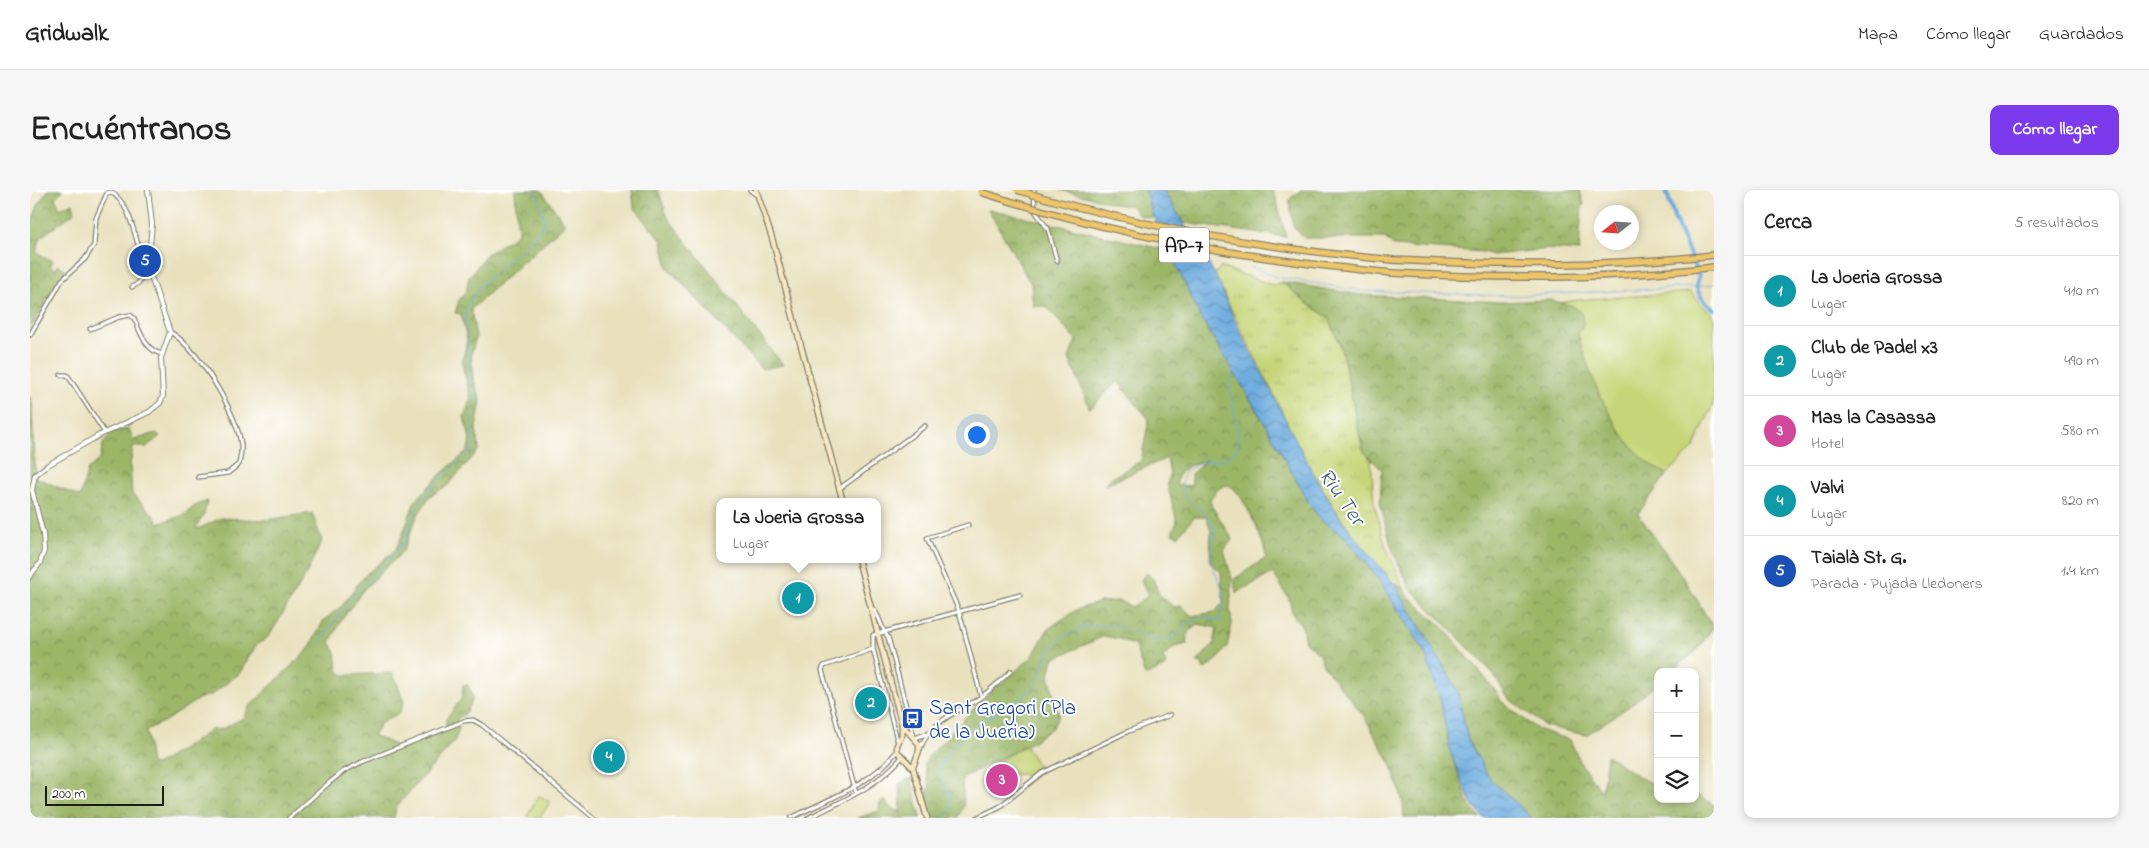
<!DOCTYPE html>
<html lang="es">
<head>
<meta charset="utf-8">
<style>
  body { margin:0; font-family:"Indie Flower",sans-serif; background:#f6f6f6; color:#222 }
  .controls { position:absolute; right:15px; bottom:15px; display:grid; overflow:hidden; border-radius:10px; box-shadow:0 2px 8px #0003 }
  .controls button { width:45px; height:45px; display:grid; place-items:center; padding:0; border:0; border-bottom:1px solid #e0e0e0; background:#fff; color:#222; font:25px sans-serif }
  .compass { position:absolute; left:1564px; top:15px; width:45px; height:45px; border-radius:50%; background:#fff; box-shadow:0 2px 8px #0003; rotate:253deg }
  .scale { position:absolute; left:15px; bottom:12px; width:119px; box-sizing:border-box; padding-left:5px; border:2px solid #1c1c1c; border-top:0; font-size:14px; line-height:18px; white-space:nowrap; color:#1c1c1c; -webkit-text-stroke:4px #fff; paint-order:stroke }
  .you { position:absolute; left:946px; top:244px; width:18px; height:18px; margin:-12px; border:4px solid #fff; border-radius:50%; background:#1a73e8; box-shadow:0 0 0 8px #1a73e833 }
  .badge { display:grid; place-items:center; width:32px; height:32px; border-radius:50%; background:#7c3aed; color:#fff; font-size:16px; font-weight:700 }
  .pin { position:absolute; translate:-50% -50%; border:2px solid #fff; box-shadow:0 1px 5px #0006 }
  .popup { position:absolute; left:686px; top:308px; width:165px; height:65px; box-sizing:border-box; display:grid; place-content:center; border-radius:10px; background:#fff; filter:drop-shadow(0 1px 4px #0005); font-size:16px; white-space:nowrap; color:#767676 }
  .popup b { font-size:19px; color:#222 }
  .popup::after { content:''; position:absolute; left:50%; top:100%; margin-left:-10px; border:10px solid transparent; border-top-color:#fff }
  .list { margin:0; padding:0; list-style:none }
  h2 { display:flex; justify-content:space-between; align-items:center; height:65px; margin:0; padding:0 20px; font-size:21px }
  h2 small { font-size:16px; font-weight:400; color:#767676 }
  .list li { display:grid; grid-template-columns:32px 1fr auto; gap:15px; align-items:center; box-sizing:border-box; height:70px; padding:0 20px; border-top:1px solid #e0e0e0 }
  .list b { display:block; font-size:19px; white-space:nowrap }
  .list p { margin:0; font-size:16px; white-space:nowrap; color:#767676 }
  .list em { font-size:16px; font-style:normal; color:#767676 }
  .icon { flex:none; width:28px; height:28px; fill:none; stroke:currentColor; stroke-width:2; stroke-linecap:round; stroke-linejoin:round }
  .map { position:relative; flex:none; width:1684px; height:628px; overflow:hidden; border-radius:10px }
  header { display:flex; align-items:center; gap:30px; box-sizing:border-box; height:70px; padding:0 25px; background:#fff; border-bottom:1px solid #e0e0e0 }
  header strong { font-size:24px }
  nav { display:flex; gap:28px; margin-inline-start:auto; font-size:18px }
  .intro { display:flex; align-items:center; justify-content:space-between; box-sizing:border-box; height:120px; padding:0 30px }
  h1 { margin:0; font-size:35px }
  .button { padding:12px 22px; border-radius:10px; background:#7c3aed; color:#fff; font-size:18px; font-weight:700 }
  main { display:flex; gap:30px; padding:0 30px }
  aside { flex:1; background:#fff; border-radius:10px; box-shadow:0 2px 8px #0003 }
  .map>svg:first-child { display:block }
  .grass { fill:url(#grass-tufts); stroke:#71784a }
  .forest { fill:url(#forest-crowns); stroke:#5c6942; fill-rule:evenodd }
  .green { fill:#c6d577; stroke:#71784a }
  .water { fill:url(#water-waves); stroke:#43637d }
  .lines { fill:none; stroke-linecap:round; stroke-linejoin:round }
  .stream { stroke:#6aaade; stroke-width:1 }
  .canal { stroke:#6aaade; stroke-width:4.5 }
  .minor-casing { stroke:#827e6d; stroke-width:5.5 }
  .tertiary-casing { stroke:#827e6d; stroke-width:6 }
  .secondary-casing { stroke:#827e6d; stroke-width:7 }
  .motorway-casing { stroke:#827e6d; stroke-width:8 }
  .minor { stroke:#fff; stroke-width:3 }
  .tertiary { stroke:#fff; stroke-width:4 }
  .secondary { stroke:#f8e8c3; stroke-width:4.5 }
  .motorway { stroke:#eec569; stroke-width:5.5 }
  .motorway-bridge-casing { stroke:#827e6d; stroke-width:8; stroke-linecap:butt }
  .motorway-bridge { stroke:#eec569; stroke-width:5.5 }
  .labels { text-anchor:middle; stroke-width:4; stroke-linejoin:round; paint-order:stroke }
  .shield { fill:#fff; stroke:#606060; stroke-width:1 }
  .shield-label { font-size:20px; font-weight:bold; fill:#1c1c1c }
  .transit-label { font-size:21px; fill:#164399; stroke:#fff; text-anchor:start }
  .water-label { font-size:22px; font-style:italic; fill:#3f5c73; stroke:#fff }
</style>
</head>
<body>
<header>
<strong>Gridwalk</strong>
<nav><a>Mapa</a><a>Cómo llegar</a><a>Guardados</a></nav>
</header>
<div class="intro"><h1>Encuéntranos</h1><a class="button">Cómo llegar</a></div>
<main>
<div class="map">
<svg width="1684" height="628" viewBox="0 0 1684 628">
  <defs>
    <pattern id="grass-tufts" width="24" height="20" patternUnits="userSpaceOnUse" patternTransform="scale(1.25)"><rect width="24" height="20" fill="#c6d577"/><path d="M3 7l-1-3M5 7V3M7 7l1-3M15 17l-1-3M17 17v-4M19 17l1-3" fill="none" stroke="#aab666"/></pattern>
    <pattern id="forest-crowns" width="20" height="18" patternUnits="userSpaceOnUse" patternTransform="scale(1.25)"><rect width="20" height="18" fill="#9cb668"/><path d="M2 6a3 3 0 1 1 6 0M12 15a3 3 0 1 1 6 0" fill="none" stroke="#7e9355"/></pattern>
    <pattern id="water-waves" width="16" height="10" patternUnits="userSpaceOnUse" patternTransform="scale(1.25)"><rect width="16" height="10" fill="#6aaade"/><path d="M0 5q4-4 8 0t8 0" fill="none" stroke="#568ab3"/></pattern>
  </defs>
  <rect width="100%" height="100%" fill="#fff"/>
  <filter id="ink" filterUnits="userSpaceOnUse"><feTurbulence type="fractalNoise" baseFrequency=".02" numOctaves="2"/><feDisplacementMap in="SourceGraphic" scale="10" xChannelSelector="R" yChannelSelector="G"/><feConvolveMatrix kernelMatrix="1 2 1 2 8 2 1 2 1" color-interpolation-filters="sRGB"/></filter>
  <filter id="wash" filterUnits="userSpaceOnUse"><feTurbulence type="fractalNoise" baseFrequency=".0096" numOctaves="4" result="noise"/><feDisplacementMap in="SourceGraphic" scale="20" xChannelSelector="R" yChannelSelector="G"/><feGaussianBlur stdDeviation="1.12" result="paint"/><feColorMatrix in="noise" values="0 0 0 0 0 0 0 0 0 0 0 0 0 0 0 0 0 1.4 0 .05"/><feComposite in="paint" operator="in"/></filter>
  <g filter="url(#wash)">
    <rect width="100%" height="100%" fill="#e9e1be"/>
    <path class="grass" d="M1190 77 1243 95 1252 92 1275 112 1298 127 1311 157 1330 248 1334 262 1341 268 1344 313 1356 357 1374 398C1361 394 1354 383 1346 373 1302 322 1270 262 1242 201 1224 162 1202 124 1185 84Z
      M995 555 1010 579 997 590 992 584H982L978 580 961 585 958 578Z"/>
    <path class="forest" d="M18 0H33L25 8 30 19 43 13 45 22 11 47 6 62 23 71 20 76 25 80 28 75 36 80 31 84 0 139V37L9 13Z
      M485 0H511L535 34 441 119 446 147 441 165 443 188 451 210 446 238 449 260 418 295 400 306 387 326 373 361 333 400 311 431 300 452 306 463 308 480 312 485 363 483 374 512 370 522 351 533 343 545 369 557 416 542V529L432 508 433 495H438L443 508 436 523 427 529 429 539 424 552 366 617 364 628H0V207L2 211 4 273 6 281 5 287 50 307 58 279 70 269 73 254 82 242 99 239 104 250 126 243 130 246 116 257H103L100 275 102 304 120 321 129 333 154 325 165 316 177 311 174 325 165 338H170L191 328 235 330 282 323 292 351 274 388 241 443 235 450 227 454 209 484 181 505 170 508 135 531 116 540 121 574 126 575 164 552 180 540 192 539 213 528 220 516 278 460 294 430 312 416 332 388 366 359 374 341 385 311 412 283 438 261 440 249 434 227 441 209 432 174 437 150 431 124 425 123 429 110 436 102 439 87 457 64 488 44Z
      M602 0H628L638 28 753 175 732 179 638 78 632 51 604 17Z
      M1030 0H1115L1123 28 1108 25 1101 15H1091Z
      M1133 0H1241L1245 4 1256 47 1154 33Z
      M1271 0H1550L1554 15 1552 16 1549 61 1520 59 1462 65 1454 62 1363 56 1355 48H1274L1264 38 1259 10Z
      M958 19 1140 61 1170 126 1237 237 1278 312 1291 330 1315 347 1349 390 1394 460 1410 508 1421 564 1439 615 1450 628H1374L1373 612 1362 576 1334 526 1295 478 1288 463 1275 452 1272 436 1263 425 1259 409 1243 383 1206 403 1204 389 1236 368C1236 354 1214 307 1203 298 1201 296 1198 296 1196 295L1188 299 1180 309 1181 315 1200 345 1202 350 1194 360 1202 389 1200 419 1202 434 1197 457 1188 469 1174 480 1171 472H1167L1184 454 1187 438 1168 434 1158 442 1157 454 1145 457 1133 467 1136 474 1135 477 1115 486 1105 456 1090 449 1074 446 1023 469 1019 485 1029 526 1022 538 1002 552 932 588C931 606 939 611 927 628H901L895 607 900 597 894 574 900 565 951 511 1002 467 1018 439 1046 420 1070 412 1088 411 1102 417 1118 406 1111 389 1117 383 1123 389 1129 404 1144 417 1151 416 1162 426 1185 422 1193 413 1191 382 1180 372 1181 341 1176 327H1164L1148 346 1142 343 1147 332 1137 293 1140 285 1137 268 1075 295 1081 288 1111 271 1119 229 1087 191 1060 219 1039 168 1046 150 1016 116H1003L1001 94ZM1177 270 1161 284 1162 296 1146 295 1149 283 1159 276Z
      M1252 92 1331 105 1472 112 1520 110 1543 116 1551 122 1554 133 1548 144C1561 189 1580 237 1614 269 1621 275 1630 280 1637 284L1608 324 1655 390 1683 437 1669 458 1641 482H1628V493L1595 519 1556 545 1515 536 1478 508 1462 482 1380 398 1362 359 1350 313 1352 280 1334 262 1330 248 1311 157 1298 127 1275 112Z
      M1366 396 1374 398 1378 406 1413 437 1468 504 1471 511 1507 539 1540 550 1551 574 1572 602 1577 565C1591 574 1613 592 1628 595V609H1665V604L1684 615V628H1502L1460 589 1438 550 1427 499Z
      M881 588 891 628H827L849 621 850 613 855 610 859 617 870 622 871 611 869 594Z"/>
    <path class="green" d="M1661 102 1673 116 1684 125V212L1664 258 1637 284C1630 280 1621 275 1614 269 1580 237 1561 189 1548 144L1554 133 1551 122 1543 116 1531 113 1547 110Z
      M509 606 520 612 510 628 497 626Z"/>
    <path class="water" d="M1115 0H1133L1185 84 1205 131 1282 281 1310 328 1366 396 1427 499 1438 550 1460 589 1502 628H1453L1441 613 1421 564 1410 508 1394 460 1349 390 1315 347 1291 330 1278 312 1237 237 1170 126 1123 26Z"/>
    <g class="lines">
      <path class="stream" d="M1221 77 1246 87 1332 101 1481 106 1667 97 1684 94
        M290 454 305 430 330 398 366 362 374 351 387 317 396 305 406 292 438 265 444 255 441 232 446 209 441 196 435 121 442 108 452 94 500 52 514 35V27L505 0
        M915 628C927 612 919 599 907 585L913 570 923 556 943 537 996 505 1009 489 1020 459 1032 447 1057 436 1084 435 1125 451 1146 447 1158 433 1173 427 1190 431C1191 423 1194 412 1193 404 1192 392 1181 380 1181 367 1181 356 1188 345 1183 333 1173 311 1145 320 1154 282L1172 272 1192 270 1205 262 1209 250 1199 192 1203 178"/>
      <path class="canal" d="M1636 0 1644 27 1669 87C1662 100 1674 112 1684 119"/>
    </g>
  </g>
  <g filter="url(#ink)">
    <g class="lines">
      <defs>
        <path id="minor" d="M720 0 728 6
          M1004 0 1005 21 1018 39 1027 71
          M102 97C114 92 114 82 113 69
          M60 139 89 127 100 125 104 128C110 142 116 161 132 164
          M140 142C167 157 208 224 211 255 212 261 210 268 209 274L198 283 168 287
          M0 145 32 90 55 69 64 55 66 28 77 3 81 2C102 15 104 49 113 68L118 69
          M31 185H37L40 189 75 243
          M809 299 895 236
          M938 335 897 348 929 421 951 506
          M841 417C851 425 850 438 858 447L884 547
          M885 548 896 544
          M868 553 843 459V445L990 405
          M890 559C901 530 927 523 951 507 962 499 971 490 981 481
          M826 603 792 480 794 476 843 459
          M259 628 300 592 314 581 332 572 434 531 443 530 452 535 564 628
          M761 628C798 609 841 595 867 561
          M778 628C812 611 847 597 872 567
          M946 628 969 617 1012 583 1099 541 1140 525"/>
        <path id="tertiary" d="M0 386 10 373 14 361 13 344 2 300 5 285 18 275 68 246 119 222 130 213 133 206 131 168 140 142 118 78 122 34 118 0"/>
        <path id="secondary" d="M726 0 742 48 813 312
          M828 369 872 535V545L867 555V561L883 578 897 628
          M873 536 889 554V561L883 577"/>
        <path id="motorway" d="M1364 70C1471 76 1578 77 1684 65
          M1362 83C1469 89 1577 90 1684 77"/>
      </defs>
      <use href="#minor" class="minor-casing"/>
      <use href="#tertiary" class="tertiary-casing"/>
      <use href="#secondary" class="secondary-casing"/>
      <use href="#motorway" class="motorway-casing"/>
      <use href="#minor" class="minor"/>
      <use href="#tertiary" class="tertiary"/>
      <use href="#secondary" class="secondary"/>
      <use href="#motorway" class="motorway"/>
      <defs>
        <path id="motorway-bridge" d="M987 0C1110 37 1236 59 1364 70
          M951 2C1085 46 1222 70 1362 83"/>
      </defs>
      <use href="#motorway-bridge" class="motorway-bridge-casing"/>
      <use href="#motorway-bridge" class="motorway-bridge"/>
    </g>
  </g>
  <defs>
    <symbol id="bus-square" viewBox="-11 -11 22 22"><rect x="-9" y="-9" width="18" height="18" rx="4" fill="#1a4fb4" stroke="#fff"/><path d="M-5-6H5V4H4V6H2V4H-2V6H-4V4H-5ZM-3.5-4V0h7V-4ZM-3.5 1.2v1.5H-2V1.2ZM2 1.2v1.5H3.5V1.2Z" fill="#fff"/></symbol>
  </defs>
  <g fill-rule="evenodd">
    <use href="#bus-square" x="870" y="516" width="25" height="25"/>
  </g>
  <g class="labels">
    <rect class="shield" x="1129" y="37.5" width="50" height="35" rx="4"/>
    <g class="shield-label">
      <text x="1154" y="62">AP-7</text>
    </g>
    <g class="transit-label">
      <text x="899" y="524">Sant Gregori (Pla<tspan x="899" dy="24">de la Jueria)</tspan></text>
    </g>
    <g class="water-label">
      <text transform="translate(1313 306) rotate(55)" y="8">Riu Ter</text>
    </g>
  </g>
</svg>
<div class="controls">
<button>+</button>
<button>−</button>
<button><svg class="icon" aria-label="layers" viewBox="0 0 24 24"><path d="M12 4l9 5-9 5-9-5zM3 14l9 5 9-5"/></svg></button>
</div>
<svg class="compass" viewBox="-18 -18 36 36"><path d="M0-13l5 13h-10z" fill="#e53935"/><path d="M0 13l5-13h-10z" fill="#767676"/></svg>
<div class="scale">200 m</div>
<div class="you"></div>
<div class="pin badge" style="left:768px;top:408px;background:#0f9aa8">1</div>
<div class="popup"><b>La Joeria Grossa</b>Lugar</div>
<div class="pin badge" style="left:841px;top:513px;background:#0f9aa8">2</div>
<div class="pin badge" style="left:972px;top:590px;background:#d1479c">3</div>
<div class="pin badge" style="left:579px;top:567px;background:#0f9aa8">4</div>
<div class="pin badge" style="left:115px;top:71px;background:#1a4fb4">5</div>
</div>
<aside>
<h2>Cerca<small>5 resultados</small></h2>
<ul class="list">
<li><span class="badge" style="background:#0f9aa8">1</span><div><b>La Joeria Grossa</b><p>Lugar</p></div><em>410 m</em></li>
<li><span class="badge" style="background:#0f9aa8">2</span><div><b>Club de Padel x3</b><p>Lugar</p></div><em>490 m</em></li>
<li><span class="badge" style="background:#d1479c">3</span><div><b>Mas la Casassa</b><p>Hotel</p></div><em>580 m</em></li>
<li><span class="badge" style="background:#0f9aa8">4</span><div><b>Valvi</b><p>Lugar</p></div><em>820 m</em></li>
<li><span class="badge" style="background:#1a4fb4">5</span><div><b>Taialà St. G.</b><p>Parada · Pujada Lledoners</p></div><em>1.4 km</em></li>
</ul>
</aside>
</main>
</body>
</html>
